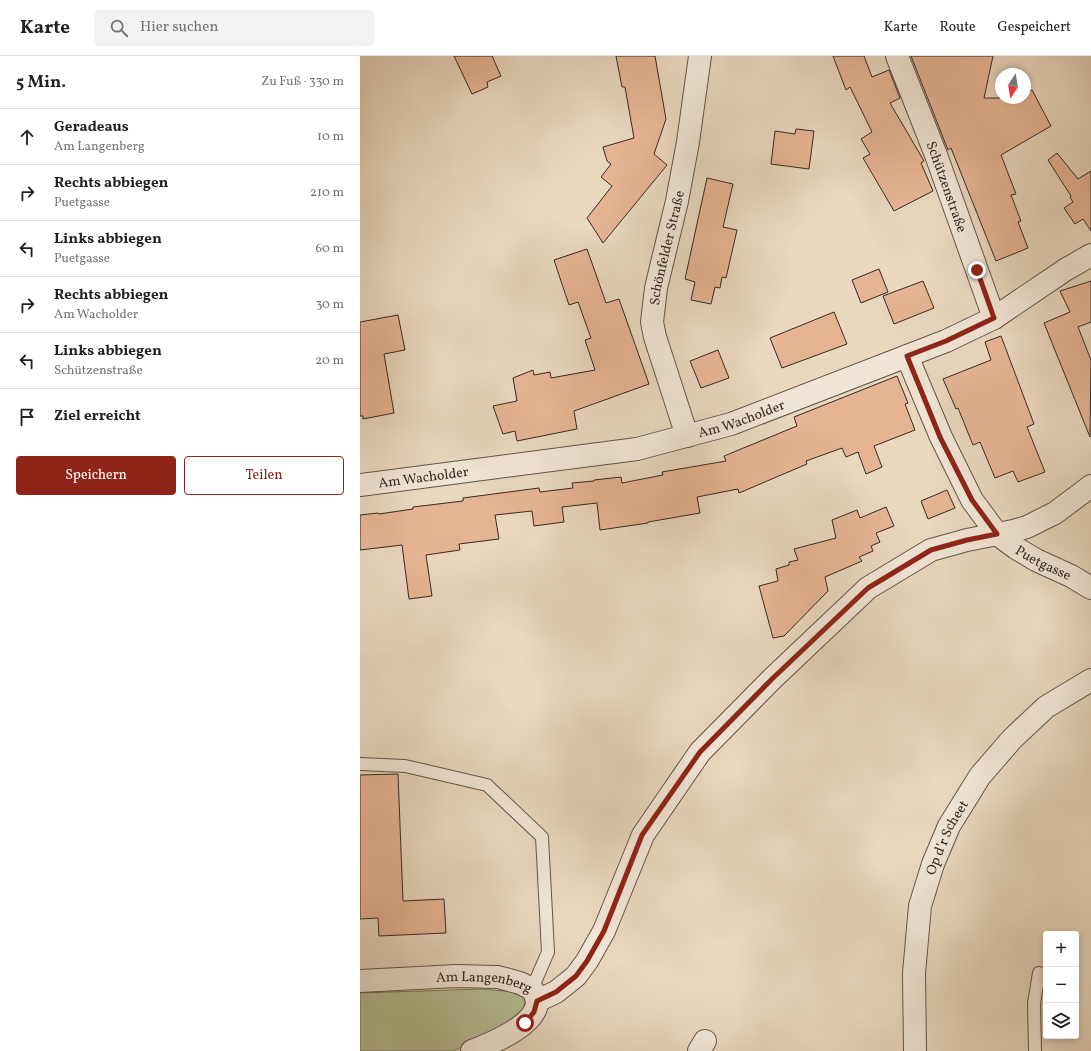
<!DOCTYPE html>
<html lang="de">
<head>
<meta charset="utf-8">
<style>
  body { margin:0; font-family:Vollkorn,serif; background:#f2f2f2; color:#202124 }
  .controls { position:absolute; right:12px; bottom:12px; display:grid; overflow:hidden; border-radius:4px; box-shadow:0 2px 6px #0003 }
  .controls button { width:36px; height:36px; display:grid; place-items:center; padding:0; border:0; border-bottom:1px solid #e0e0e0; background:#fff; color:#202124; font:20px sans-serif }
  .compass { position:absolute; left:635px; top:12px; width:36px; height:36px; border-radius:50%; background:#fff; box-shadow:0 2px 6px #0003; rotate:192deg }
  .stop { position:absolute; width:12px; height:12px; margin:-9px; border:3px solid #8f2418; border-radius:50%; background:#fff }
  .stop.end { background:#8f2418; border-color:#fff; box-shadow:0 1px 4px #0008 }
  .list { margin:0; padding:0; list-style:none }
  h2 { display:flex; justify-content:space-between; align-items:center; height:52px; margin:0; padding:0 16px; font-size:17px }
  h2 small { font-size:13px; font-weight:400; color:#757577 }
  .list li { display:grid; grid-template-columns:26px 1fr auto; gap:12px; align-items:center; box-sizing:border-box; height:56px; padding:0 16px; border-top:1px solid #e0e0e0 }
  .list b { display:block; font-size:15px; white-space:nowrap }
  .list p { margin:0; font-size:13px; white-space:nowrap; color:#757577 }
  .list em { font-size:13px; font-style:normal; color:#757577 }
  .actions { display:flex; gap:8px; padding:12px 16px }
  .actions a { flex:1; padding:9px 0; border:1px solid #8f2418; border-radius:4px; text-align:center; font-size:14px; color:#8f2418 }
  .actions .main { background:#8f2418; color:#fff }
  .icon { flex:none; width:22px; height:22px; fill:none; stroke:currentColor; stroke-width:2; stroke-linecap:round; stroke-linejoin:round }
  .map { position:relative; flex:none; width:731px; height:995px; overflow:hidden }
  header { display:flex; align-items:center; gap:24px; box-sizing:border-box; height:56px; padding:0 20px; background:#fff; border-bottom:1px solid #e0e0e0 }
  header strong { font-size:19px }
  nav { display:flex; gap:22px; margin-inline-start:auto; font-size:14px }
  .search { width:280px; height:36px; background:#f2f2f2; display:flex; align-items:center; gap:10px; box-sizing:border-box; padding:0 14px; border-radius:4px; color:#757577; font-size:15px }
  main { display:flex }
  aside { flex:1; background:#fff }
  .map>svg:first-child { display:block }
  .green { fill:#b5be93; stroke:#76735c }
  .building { fill:#e6b493; stroke:#362824 }
  .lines { fill:none; stroke-linecap:round; stroke-linejoin:round }
  .service-casing { stroke:#63544a; stroke-width:14 }
  .minor-casing { stroke:#63544a; stroke-width:24 }
  .tertiary-casing { stroke:#63544a; stroke-width:24 }
  .service { stroke:#f1e5d5; stroke-width:12 }
  .minor { stroke:#f1e5d5; stroke-width:22 }
  .tertiary { stroke:#f1e5d5; stroke-width:22 }
  .route { stroke:#8f2418; stroke-width:5 }
  .labels { text-anchor:middle; stroke-width:3.5; stroke-linejoin:round; paint-order:stroke }
  .street-label { font-size:14px; fill:#362824; stroke:#f1e5d5 }
</style>
</head>
<body>
<header>
<strong>Karte</strong>
<div class="search"><svg class="icon" aria-label="search" viewBox="0 0 24 24"><circle cx="10" cy="10" r="6"/><path d="M15 15l6 6"/></svg>Hier suchen</div>
<nav><a>Karte</a><a>Route</a><a>Gespeichert</a></nav>
</header>
<main>
<aside>
<h2>5 Min.<small>Zu Fuß · 330 m</small></h2>
<ul class="list">
<li><svg class="icon" aria-label="ahead" viewBox="0 0 24 24"><path d="M12 20V5M6 11l6-6 6 6"/></svg><div><b>Geradeaus</b><p>Am Langenberg</p></div><em>10 m</em></li>
<li><svg class="icon" aria-label="right" viewBox="0 0 24 24"><path d="M7 20v-9h11M14 6l5 5-5 5"/></svg><div><b>Rechts abbiegen</b><p>Puetgasse</p></div><em>210 m</em></li>
<li><svg class="icon" aria-label="left" viewBox="0 0 24 24"><path d="M17 20v-9H6M10 6l-5 5 5 5"/></svg><div><b>Links abbiegen</b><p>Puetgasse</p></div><em>60 m</em></li>
<li><svg class="icon" aria-label="right" viewBox="0 0 24 24"><path d="M7 20v-9h11M14 6l5 5-5 5"/></svg><div><b>Rechts abbiegen</b><p>Am Wacholder</p></div><em>30 m</em></li>
<li><svg class="icon" aria-label="left" viewBox="0 0 24 24"><path d="M17 20v-9H6M10 6l-5 5 5 5"/></svg><div><b>Links abbiegen</b><p>Schützenstraße</p></div><em>20 m</em></li>
<li><svg class="icon" aria-label="arrive" viewBox="0 0 24 24"><path d="M6 21V4h12l-3 4 3 4H6"/></svg><div><b>Ziel erreicht</b></div></li>
</ul>
<div class="actions"><a class="main">Speichern</a><a>Teilen</a></div>
</aside>
<div class="map">
<svg width="731" height="995" viewBox="0 0 731 995">
  <rect width="100%" height="100%" fill="#e9d7be"/>
  <filter id="stains"><feTurbulence type="fractalNoise" baseFrequency=".005" numOctaves="4"/><feColorMatrix values="0 0 0 0 .2 0 0 0 0 .09 0 0 0 0 .02 0 0 0 .5 -.17"/></filter>
  <radialGradient id="worn" r=".72"><stop offset=".6" stop-color="#630" stop-opacity="0"/><stop offset="1" stop-color="#630" stop-opacity=".3"/></radialGradient>
  <path class="green" d="M122 933 155 936 166 942 163 953 148 967 94 995H0V937Z"/>
  <path class="building" d="M94 0H132L141 20 127 26 128 31 112 38Z
    M256 0H295L306 63 294 98 307 109 243 187 227 162 252 130 241 121 251 108 247 105 243 91 274 82 265 31H262Z
    M473 0H504L512 21 529 14 540 42 530 47 564 105 561 107 573 135 534 155 503 102 510 98 501 83 512 76 490 31 486 34Z
    M551 0H633L624 42H665V37L672 34 691 70 641 99 656 138 651 139 661 165 658 166 668 192 636 205 591 92 588 94Z
    M436 73 454 75 449 113 411 108 415 75 435 78Z
    M697 97 718 123 731 115V175L723 163 715 168 704 152 713 146 710 141 711 140 688 104Z
    M347 122 373 128 363 171 377 174 366 222 362 221 360 232 355 231 351 248 331 244 335 226 325 223Z
    M227 193 246 247 259 243 289 328 214 355 217 373 157 385 155 375 143 378 133 350 157 345 153 322 173 314 174 319 190 316 191 322 235 314 225 284 231 282 218 246 209 249 194 204Z
    M519 213 528 236 501 247 492 224Z
    M563 225 574 252 534 268 523 240Z
    M731 225V266L718 271 731 304 730 381 684 267 710 256 700 235Z
    M474 256 487 288 422 312 410 282Z
    M38 259 45 294 24 298 34 357 3 363V360H0V266Z
    M641 280 674 368 667 371 685 416 658 426 653 415 635 422 620 386 613 389 598 352 596 353 583 323 631 304 625 286Z
    M358 294 369 322 341 332 330 305Z
    M537 320 548 347 545 348 555 374 514 390 522 411 506 418 498 396 486 401 482 392 446 405 447 408 379 437 378 433 337 441 340 457 288 466V467L240 474 237 447 202 451 204 466 174 470 172 455 135 459 139 483 99 488 100 494 66 499 72 540 49 543 42 489 0 494V459L18 457 19 458 53 453V451L103 445V442L179 432 180 436 213 432 212 427 234 425V424L261 421 262 427 303 419 302 416 366 405 364 400 437 370 434 361Z
    M587 434 595 452 568 463 561 445Z
    M526 451 534 470 516 477 520 486 511 490 513 495 499 501 502 505 465 521 468 535 424 580 413 582 399 530 418 525 416 513 429 509V506L438 504 434 493 476 482 472 464 497 454 500 462Z
    M38 718 43 845 84 843 86 877 19 880 18 862 0 863V719Z"/>
  <g class="lines">
    <defs>
      <path id="service" d="M0 708 45 710 127 729 182 781 188 896 172 933
        M675 995 674 947 679 917"/>
      <g id="minor">
        <path id="s1" d="M537 0 576 99 634 262"/>
        <path id="s2" d="M547 300 581 381 612 444 637 478 656 492 676 504 711 520 731 532"/>
        <path id="s3" d="M327 380 295 281 292 266 296 232 317 145 328 86 340 0"/>
        <path id="s4" d="M0 429 277 393 371 368 586 285 634 262 705 214 731 199"/>
        <path id="s5" d="M0 925 96 920 138 921 160 927 172 933C174 936 176 941 177 945 178 969 130 988 112 995"/>
        <path d="M177 945 196 936 216 920 227 905 244 875 283 779 340 696 412 623 508 532 571 494 607 484 653 475 667 471 695 457 731 430"/>
        <path d="M339 995 345 985"/>
      </g>
      <g id="tertiary">
        <path id="s6" d="M555 995 554 917 560 850 573 808 589 770 620 720 652 683 686 651 731 624"/>
      </g>
    </defs>
    <use href="#service" class="service-casing"/>
    <use href="#minor" class="minor-casing"/>
    <use href="#tertiary" class="tertiary-casing"/>
    <use href="#service" class="service"/>
    <use href="#minor" class="minor"/>
    <use href="#tertiary" class="tertiary"/>
  </g>
  <g class="lines">
    <path class="route" d="M165 967 174 956 177 945 196 936 216 920 227 905 244 875 282 779 340 696 412 623 508 532 571 494 607 484 637 478 612 444 580 381 547 300 586 285 634 262 617 214"/>
  </g>
  <g class="labels">
    <g class="street-label">
      <text dy="5" stroke="none"><textPath href="#s1" startOffset="140">Schützenstraße</textPath></text>
      <text dy="5" stroke="none"><textPath href="#s3" startOffset="195">Schönfelder Straße</textPath></text>
      <text dy="5" stroke="none"><textPath href="#s4" startOffset="388">Am Wacholder</textPath></text>
      <text dy="5" stroke="none"><textPath href="#s4" startOffset="64">Am Wacholder</textPath></text>
      <text dy="5" stroke="none"><textPath href="#s2" startOffset="255">Puetgasse</textPath></text>
      <text dy="5" stroke="none"><textPath href="#s6" startOffset="219">Op d’r Scheet</textPath></text>
      <text dy="5" stroke="none"><textPath href="#s5" startOffset="125">Am Langenberg</textPath></text>
    </g>
  </g>
  <rect width="100%" height="100%" filter="url(#stains)"/>
  <rect width="100%" height="100%" fill="url(#worn)"/>
</svg>
<div class="controls">
<button>+</button>
<button>−</button>
<button><svg class="icon" aria-label="layers" viewBox="0 0 24 24"><path d="M12 4l9 5-9 5-9-5zM3 14l9 5 9-5"/></svg></button>
</div>
<svg class="compass" viewBox="-18 -18 36 36"><path d="M0-13l5 13h-10z" fill="#e53935"/><path d="M0 13l5-13h-10z" fill="#757577"/></svg>
<div class="stop" style="left:165px;top:967px"></div>
<div class="stop end" style="left:617px;top:214px"></div>
</div>
</main>
</body>
</html>
